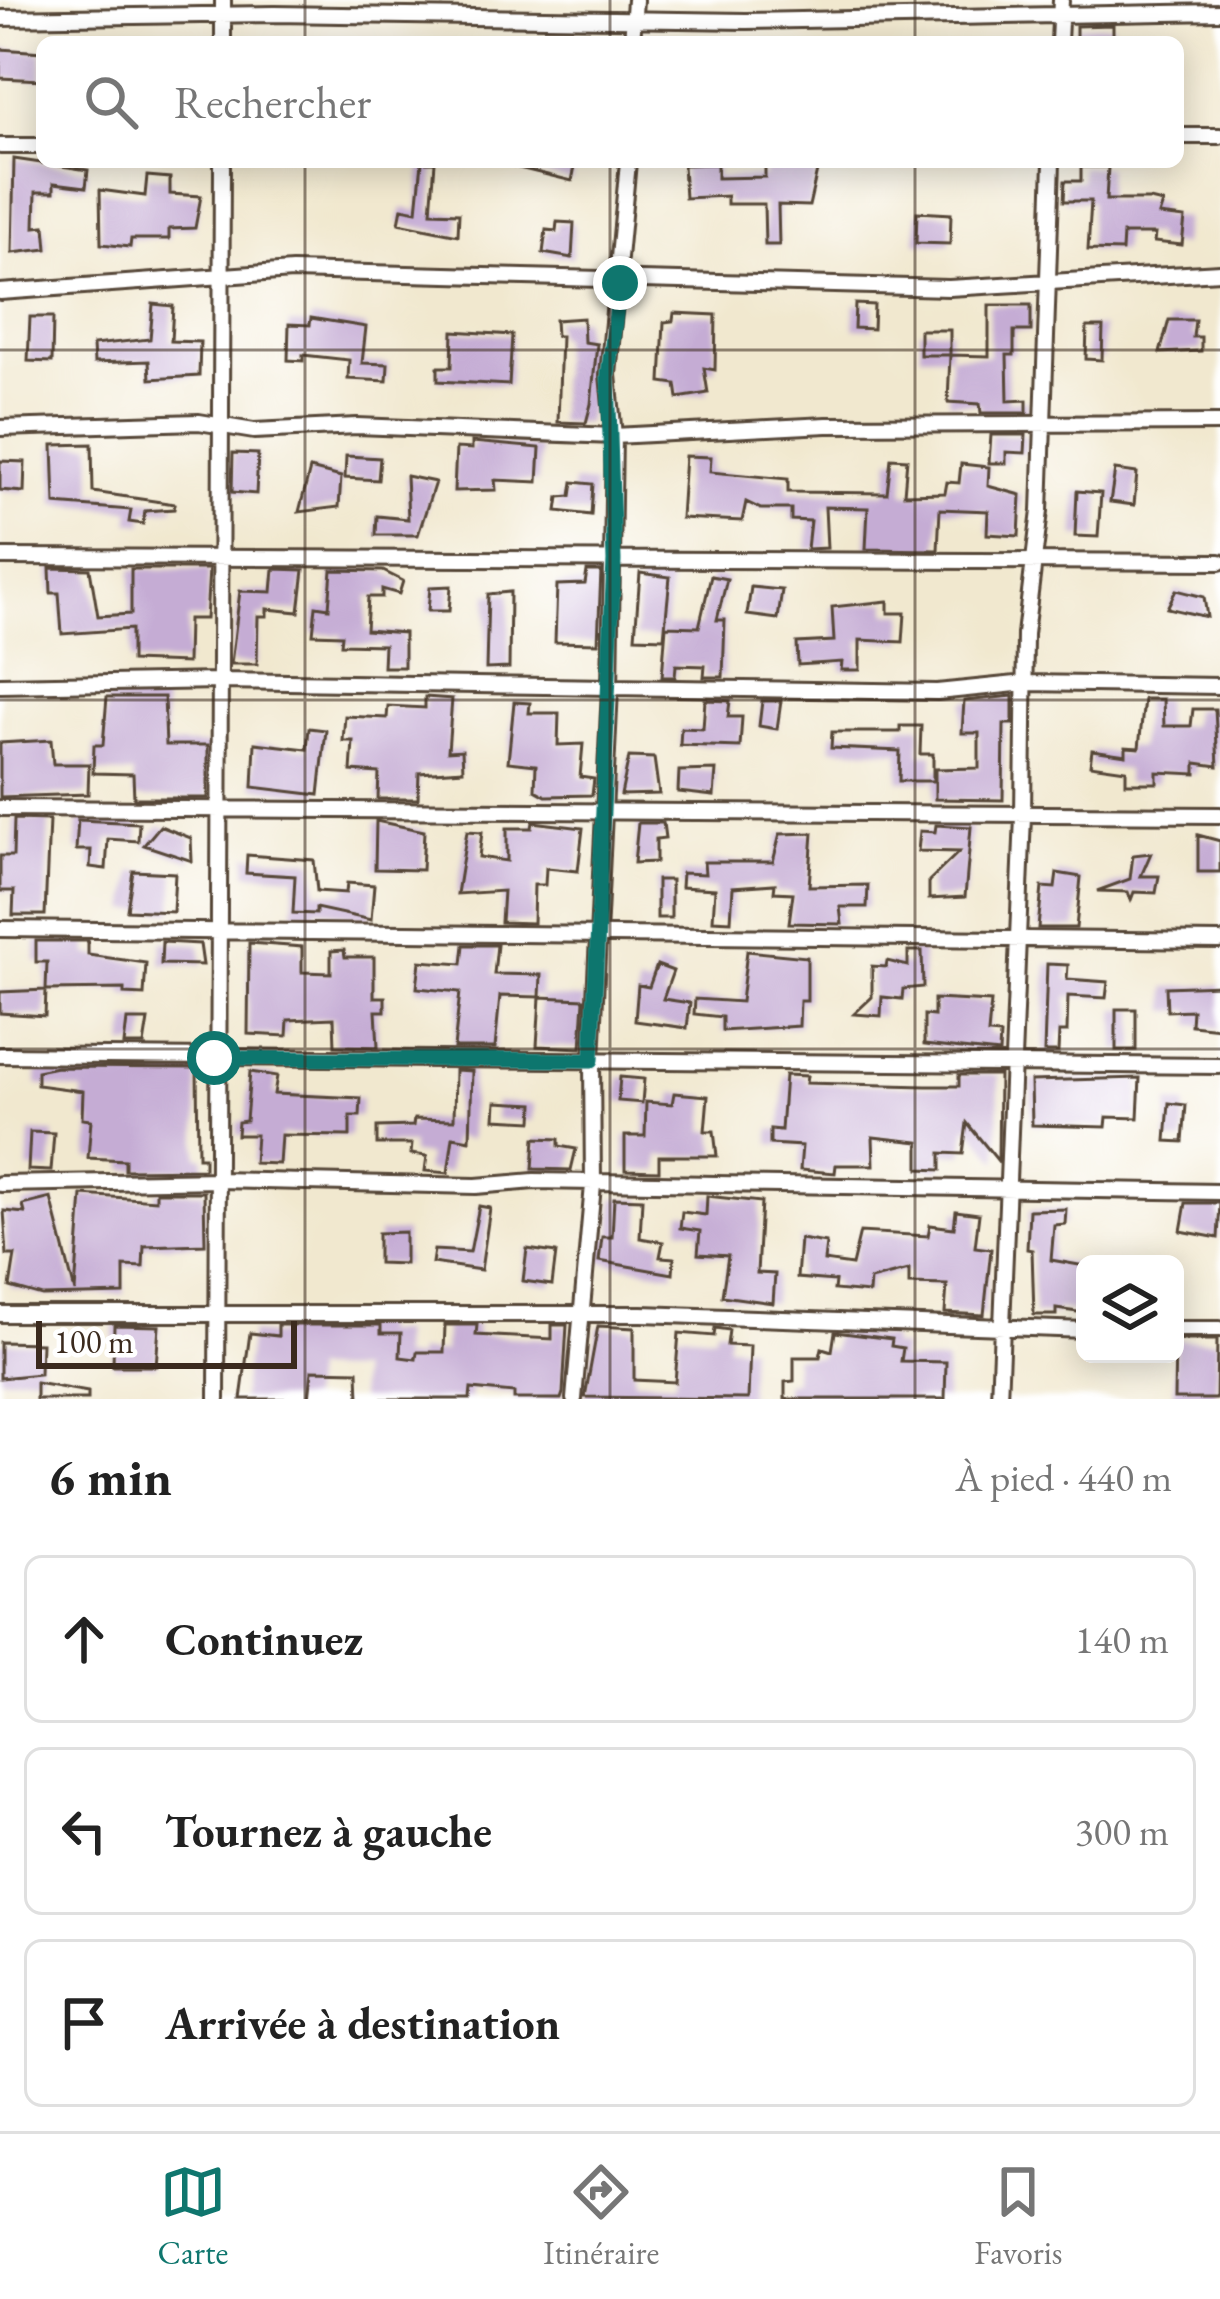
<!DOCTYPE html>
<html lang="fr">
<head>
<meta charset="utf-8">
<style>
  body { margin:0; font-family:"EB Garamond",serif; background:#f6f6f6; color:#222 }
  .controls { position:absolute; right:36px; bottom:36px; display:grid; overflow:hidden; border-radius:18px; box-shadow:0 6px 30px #0003 }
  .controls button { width:108px; height:108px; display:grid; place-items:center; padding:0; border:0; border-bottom:3px solid #e0e0e0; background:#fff; color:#222; font:60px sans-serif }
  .scale { position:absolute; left:36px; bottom:30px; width:261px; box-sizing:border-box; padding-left:12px; border:6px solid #3b2a1e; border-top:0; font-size:33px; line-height:42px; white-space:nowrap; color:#3b2a1e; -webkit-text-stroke:9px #fff; paint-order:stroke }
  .stop { position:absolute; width:36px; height:36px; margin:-27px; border:9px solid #0f766e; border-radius:50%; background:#fff }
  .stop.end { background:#0f766e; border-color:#fff; box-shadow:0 3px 12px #0008 }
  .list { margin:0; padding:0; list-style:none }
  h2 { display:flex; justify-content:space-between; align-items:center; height:156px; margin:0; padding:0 48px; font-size:51px }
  h2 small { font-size:39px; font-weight:400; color:#767676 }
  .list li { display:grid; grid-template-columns:78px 1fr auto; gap:36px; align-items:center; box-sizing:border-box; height:168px; margin:0 24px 24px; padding:0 24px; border:3px solid #e0e0e0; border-radius:18px }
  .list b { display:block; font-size:45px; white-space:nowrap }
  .list em { font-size:39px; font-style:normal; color:#767676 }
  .icon { flex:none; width:66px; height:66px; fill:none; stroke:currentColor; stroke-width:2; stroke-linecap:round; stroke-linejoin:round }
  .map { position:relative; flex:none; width:1220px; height:1399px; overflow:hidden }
  .search { position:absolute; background:#fff; box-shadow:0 6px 30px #0003; left:36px; right:36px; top:36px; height:132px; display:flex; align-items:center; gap:30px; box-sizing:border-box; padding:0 42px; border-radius:18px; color:#767676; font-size:45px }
  .sheet { height:732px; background:#fff }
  nav { display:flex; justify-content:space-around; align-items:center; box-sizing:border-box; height:168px; border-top:3px solid #e0e0e0; background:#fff; font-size:33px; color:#767676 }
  nav a { display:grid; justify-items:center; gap:6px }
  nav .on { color:#0f766e }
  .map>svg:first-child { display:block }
  .building { fill:#c5acd4 }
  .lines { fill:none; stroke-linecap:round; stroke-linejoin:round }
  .street-casing { stroke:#564639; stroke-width:20 }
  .street { stroke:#fff; stroke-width:14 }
  .route { stroke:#0f766e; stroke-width:15 }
  .grid { fill:none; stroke:#3b2a1e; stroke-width:3; stroke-opacity:0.55 }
</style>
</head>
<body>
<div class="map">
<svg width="1220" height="1399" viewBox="0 0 1220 1399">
  <rect width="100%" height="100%" fill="#fff"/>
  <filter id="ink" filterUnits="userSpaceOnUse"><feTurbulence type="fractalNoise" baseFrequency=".00833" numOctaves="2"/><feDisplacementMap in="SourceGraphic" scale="24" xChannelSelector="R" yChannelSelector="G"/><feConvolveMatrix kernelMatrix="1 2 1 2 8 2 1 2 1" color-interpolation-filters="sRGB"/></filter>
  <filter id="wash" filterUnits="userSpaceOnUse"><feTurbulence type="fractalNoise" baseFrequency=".004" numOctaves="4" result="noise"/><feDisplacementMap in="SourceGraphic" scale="48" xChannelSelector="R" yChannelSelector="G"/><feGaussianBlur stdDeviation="2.7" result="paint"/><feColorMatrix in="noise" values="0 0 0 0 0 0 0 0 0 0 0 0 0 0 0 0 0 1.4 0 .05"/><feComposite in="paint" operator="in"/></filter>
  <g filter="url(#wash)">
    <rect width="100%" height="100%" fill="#f1e8cf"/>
    <g id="blocks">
      <path class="building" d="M1113 25V42H1076V26Z
        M0 49 42 52V80L0 78Z
        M14 159 88 170 86 187 54 183V192H36L35 227 45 226 47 249 12 253Z
        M422 162H435L431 212 459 213 458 235 399 223 402 208 417 211Z
        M515 162H558L575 166 572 181 515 167Z
        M765 162H819L809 206 778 205 779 245H765L764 204H727V196L685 198 683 165 717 164V178L765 177Z
        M1081 167H1108L1106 200H1150L1163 203 1159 215 1185 218 1182 245 1154 242 1155 234H1123L1122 251 1088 250 1091 201H1064L1065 181H1081Z
        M147 176 170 178V194L201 196 195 228 169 229V239H131L130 247 101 244 100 190 145 196Z
        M917 212 951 214 950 244 916 243Z
        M557 222 574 223 572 258 543 253 546 230 556 231Z
        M153 304 173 306 171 341 200 342 199 376 150 379 149 361 94 363 93 345 150 339Z
        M855 304 874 305 873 329 854 328Z
        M989 305H1031V331H1014V355H1007L1008 401 1027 400V413H981L980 404 948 402 950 355 989 356Z
        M674 313 716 315 715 370 704 368 708 393 678 398 676 384 661 382 664 322 673 321Z
        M30 317H53L52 362 28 361Z
        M311 318 366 327 362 363 388 364 387 381 348 379 349 360 303 355V361L288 360 289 324 310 325Z
        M583 318 584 342 597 344 591 404 586 423 558 422 561 336H556L555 320Z
        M1169 320H1195L1193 337H1201V351L1160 353Z
        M1087 327H1103L1102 360 1086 359Z
        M920 330H950V355H920Z
        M453 331 512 335 509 385 438 381V367H452Z
        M991 435H1026L1025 453 1006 452V463H989Z
        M472 442 540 448 538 482 495 480 496 490 454 491 456 448 472 449Z
        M92 444 93 492 175 504 174 509 145 511 143 524 129 522 131 510 55 504 53 445Z
        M233 453 258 454 256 494 232 492Z
        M346 456 380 458 378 480 345 478Z
        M685 456 711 457 710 472 788 479V492L887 493 891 458 907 459 904 494 945 493 947 482 959 483 961 464 989 467 988 486 1021 495 1019 536 987 534 988 511 940 509 938 550 866 549 868 508 825 507 827 548 807 549 810 521 791 520V509H761L746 502 742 521 681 518Z
        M0 461 25 462 24 492 0 490Z
        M310 469 341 477 339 507 299 512Z
        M1115 470 1137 473 1134 505 1110 502Z
        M406 476 435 482 418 535H376L377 516 408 519Z
        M573 482 593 484 591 515 557 511 559 497 571 496Z
        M1077 491 1101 493 1098 537 1075 536Z
        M50 568 90 569 98 616 131 614V569H209L206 619H188L187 663 131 661V629L62 634 59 593H51Z
        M274 569 304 570 299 612 267 609V616H258L257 664H231L240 591 272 592Z
        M332 570 383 571 403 581 399 594 382 589V597H368L366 630 404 633V667H383L384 645 341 644 342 635 313 634 316 606 329 608Z
        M587 571H601L598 643 555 642 557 585 585 584Z
        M640 573 670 577 664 638 635 637Z
        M711 576 727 579 717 620H725L723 677H704L705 666 676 665 675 677H662L666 626 699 627Z
        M451 586 449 611H428L430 587Z
        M751 587 782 590 778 619 747 615Z
        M1176 590 1204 597 1207 617 1167 608Z
        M510 592 509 668 486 669 488 594Z
        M888 601V613H905L903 642 860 640V670H841L842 662 798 665 797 643 834 641 832 607Z
        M1013 696V724H1004L1003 800 935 799V769L979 768V733H962L964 701Z
        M107 697H164L166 745H208V798H134L133 774 93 773 94 745H103Z
        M425 697 452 699 448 751 462 750 463 770 419 773 418 799H378L379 773 351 771 353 741H343L345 716 387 718 388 706 425 708Z
        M1144 699H1163L1164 726H1191L1193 709H1215L1218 766 1196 763V774L1157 772V783H1126V770L1090 765 1092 750 1126 755V747L1139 748Z
        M705 700 730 701 728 717H742L740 747 680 745 681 728 703 729Z
        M762 701H781L777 729 759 726Z
        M514 702 530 703 529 713H559L558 745 583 744 580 777 594 779 592 795 546 796 535 790 536 765 508 762Z
        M900 726H921L920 754H933V781H899L900 751 831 748 832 732H900Z
        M309 728 326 730 319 795 253 787 255 743 307 749Z
        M51 740 53 764H89L88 794 0 797V743Z
        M629 757 654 758 659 794 621 795Z
        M716 770 714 796 678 792 679 771Z
        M14 819 49 820 45 915H13L14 891H0V856H13Z
        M78 820 139 823 138 841 108 839 106 869 90 867 91 850H76Z
        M376 821 424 831 422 870 375 869Z
        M533 822 583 828 578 871 546 868 545 885H534L533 923 501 922 503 891 457 894 467 831 482 832 479 857 507 861V828H532Z
        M638 823H663L665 838 656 839V862L634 863Z
        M936 825 971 827 965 897 929 899V881L959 852 918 851 920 831 935 832Z
        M160 826 191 838 192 861 144 845Z
        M813 833 809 886 868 885 867 907H840L842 924 789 923 793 893 774 892 775 884 733 887 731 921 713 920 715 889 681 887 682 873 705 874 704 862H773L780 834Z
        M1198 835 1220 841V872H1198Z
        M1151 853 1141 876H1159L1156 893 1134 892 1131 900 1128 892 1097 891 1130 879 1133 855Z
        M247 855 314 860 317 891 346 893 347 883 374 885 371 920 316 908V914L293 913 295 876 246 873Z
        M133 871 175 873 173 912 127 910Z
        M1057 873 1081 877 1076 928H1038L1042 887 1055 888Z
        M657 880H671V918H657Z
        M36 941H88V955L146 963 144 995 124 994V989L46 990 45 1016 0 1013V992L46 990 47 962H36Z
        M162 942 200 944 203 965 161 964Z
        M249 943 302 947V972L331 973V951L344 950 345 957H374V997H385V1011H376L378 1047 335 1046 334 1018 288 1020 287 1036 248 1034Z
        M464 945H497L494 974 541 975 540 997 500 996 495 1048H454L460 992 417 988 420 961 462 964Z
        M747 951 807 957V1001H800L799 1026 722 1031V1017L694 1014 695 999 741 1002Z
        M908 951H922L923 987 903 989 902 999 882 997 881 1016 854 1014 872 997V966L886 967 887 961 908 966Z
        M1047 964 1068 965 1067 979 1108 982 1106 998 1068 996 1067 1032H1059L1058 1052H1044Z
        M657 965 673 971 663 999 690 1003 687 1028 635 1021 638 985 649 987Z
        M1220 985V1028L1191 1025 1192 1010 1167 1011 1166 987Z
        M540 997 584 999 581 1048 537 1046Z
        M934 999 991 1002 988 1034 1000 1035 999 1053 924 1045V1015L934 1016Z
        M1116 1009H1136V1050H1116Z
        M127 1020H148L144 1045H124Z
        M57 1067 197 1068 198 1157H204V1169L125 1170V1160L88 1158 91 1120 82 1119 83 1091 37 1085V1071Z
        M455 1070 472 1071 470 1140 453 1137 448 1173 425 1171 427 1156 411 1154 412 1144H377V1127L413 1126 414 1119 454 1120Z
        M250 1072 277 1076 274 1094 361 1098 360 1116H350V1136L281 1135 279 1164 254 1163 256 1135H237L238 1122 246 1121Z
        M785 1075 807 1076 806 1083 926 1086H959V1075H999L998 1161 967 1123 963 1154 941 1153V1170L919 1169V1142L873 1137 874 1165H836L835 1173 800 1170 802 1146 770 1144V1129L781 1130Z
        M620 1077 644 1079 642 1103 618 1101Z
        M1140 1078 1138 1118 1107 1117 1106 1127 1032 1125 1031 1081Z
        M674 1093 708 1096 705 1131H714L717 1156H659V1171L625 1170V1136H645L646 1102 672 1104Z
        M496 1102 534 1104 533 1121 495 1119Z
        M1169 1103 1186 1105 1183 1142 1166 1141Z
        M30 1132 54 1133 51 1171 28 1170Z
        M535 1138 559 1139V1146L576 1149 571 1170 533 1169Z
        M156 1192H204L205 1244 144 1246 143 1267 124 1266V1294L42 1296 10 1287 15 1255H7L4 1211 25 1213 23 1205 51 1198 75 1292 82 1195 156 1200Z
        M707 1196 761 1202 757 1273 775 1274 773 1303 722 1296 728 1256 698 1254 700 1231 680 1228 682 1212 706 1215Z
        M614 1198 642 1199 640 1238 663 1242 660 1257 674 1258 673 1274 599 1261 602 1237H612Z
        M1186 1203H1220L1218 1238 1181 1231Z
        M479 1206 490 1208 481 1270 432 1263 434 1250 470 1252Z
        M1066 1209 1065 1224 1054 1225 1051 1260 1085 1266V1313L1056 1309V1315H1034L1032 1250 1027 1249 1029 1210Z
        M956 1211 979 1214 975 1247 991 1249 984 1315 945 1313 947 1285 909 1284V1270L870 1280 869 1293 834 1290 835 1281 797 1278 800 1239 826 1243 824 1261 852 1265 860 1232 928 1236 930 1225 954 1228Z
        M405 1232V1264L378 1263V1233Z
        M527 1249 556 1253 552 1285 523 1281Z
        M114 1325 159 1326 156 1366H113Z
        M278 1325H381V1333H401L400 1357 416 1359 417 1352H444L445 1325H477L476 1335 552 1339V1325H567L563 1393 561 1399H514V1393L471 1389 470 1399H359L358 1371 312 1370 309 1399H241L250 1333 278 1336Z
        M598 1326 634 1328V1380L675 1382 679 1333 714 1336 715 1328 729 1330 727 1345 750 1346 748 1399 585 1397Z
        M835 1332 892 1339 891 1346 903 1348 901 1361 946 1362 945 1399H785V1382L794 1381V1357H820L822 1348 832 1351Z
        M1175 1340H1217L1216 1399H1174Z
        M0 1342 41 1343 40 1374 0 1378Z
        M36 1383 88 1392V1399H36Z"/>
    </g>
  </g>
  <g filter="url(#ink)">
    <use href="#blocks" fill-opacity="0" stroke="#564639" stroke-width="3"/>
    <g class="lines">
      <defs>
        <path id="street" d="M223 0V42
          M0 18 275 14 746 21 1220 12
          M632 42 635 0
          M1059 42 1061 0
          M1178 136H1220
          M0 146H42
          M0 292 292 271 949 288 1220 272
          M0 428 199 422 254 431 357 426 614 436 827 425 1220 423
          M0 557 1220 562
          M0 685 220 681 937 692 1026 683 1220 686
          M0 808 1220 815
          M0 929 1220 941
          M0 1055 1220 1066
          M0 1184 220 1180 476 1186 534 1181 1220 1192
          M0 1314H642L1085 1330
          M1175 1329H1220
          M217 1399 222 162
          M574 1399 593 1185 592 1060 610 689 614 436 608 375 628 162
          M999 1399 1023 816 1025 634 1040 511 1052 162"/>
      </defs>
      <use href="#street" class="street-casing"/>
      <use href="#street" class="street"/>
    </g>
  </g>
  <g class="lines" filter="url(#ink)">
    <path class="route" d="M214 1058 592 1060 614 561 608 375 620 283"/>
  </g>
  <path class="grid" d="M305 0V42M610 0V42M915 0V42M305 162V1399M610 162V1399M915 162V1399M0 350H1220M0 700H1220M0 1049H1220"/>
</svg>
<div class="controls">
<button><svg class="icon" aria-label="layers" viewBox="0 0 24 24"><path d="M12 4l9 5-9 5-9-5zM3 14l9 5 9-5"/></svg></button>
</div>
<div class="scale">100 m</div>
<div class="stop" style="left:214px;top:1058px"></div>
<div class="stop end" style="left:620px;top:283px"></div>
<div class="search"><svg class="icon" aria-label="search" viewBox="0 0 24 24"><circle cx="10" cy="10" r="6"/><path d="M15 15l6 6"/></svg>Rechercher</div>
</div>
<section class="sheet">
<h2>6 min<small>À pied · 440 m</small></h2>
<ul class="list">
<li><svg class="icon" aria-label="ahead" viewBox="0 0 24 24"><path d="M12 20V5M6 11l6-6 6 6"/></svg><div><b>Continuez</b></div><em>140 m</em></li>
<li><svg class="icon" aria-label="left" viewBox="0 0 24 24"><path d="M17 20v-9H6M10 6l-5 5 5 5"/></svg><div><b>Tournez à gauche</b></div><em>300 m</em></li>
<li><svg class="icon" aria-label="arrive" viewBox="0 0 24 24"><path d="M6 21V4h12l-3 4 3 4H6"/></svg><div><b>Arrivée à destination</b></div></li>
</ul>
</section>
<nav>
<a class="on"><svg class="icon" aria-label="map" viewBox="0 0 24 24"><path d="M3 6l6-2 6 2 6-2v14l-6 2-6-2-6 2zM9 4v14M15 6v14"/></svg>Carte</a>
<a><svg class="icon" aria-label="directions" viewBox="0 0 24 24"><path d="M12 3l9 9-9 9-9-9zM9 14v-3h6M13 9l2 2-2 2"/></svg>Itinéraire</a>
<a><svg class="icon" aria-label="saved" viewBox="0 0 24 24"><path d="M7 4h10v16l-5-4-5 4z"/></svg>Favoris</a>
</nav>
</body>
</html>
